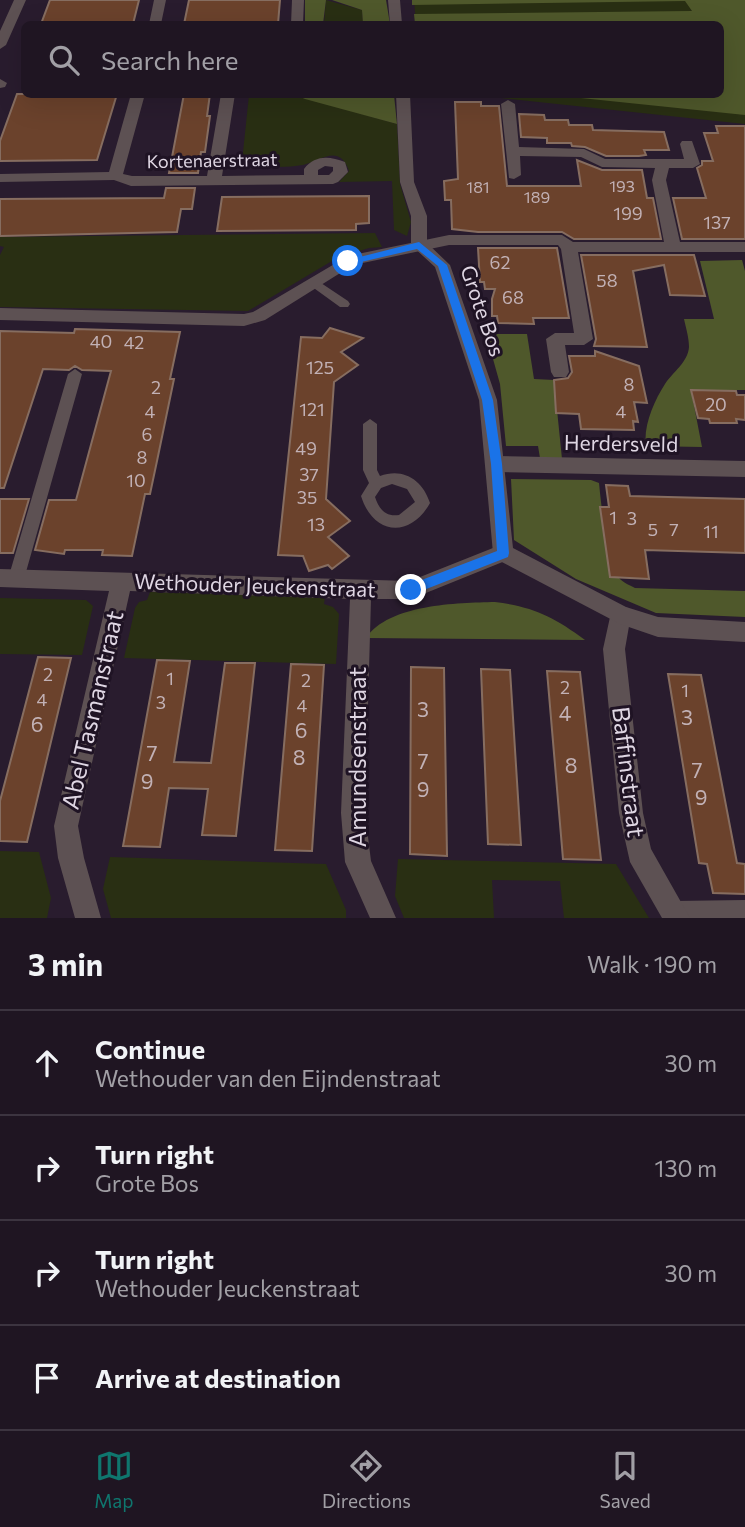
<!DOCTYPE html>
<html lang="en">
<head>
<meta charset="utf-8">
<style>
  body { margin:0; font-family:Commissioner,sans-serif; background:#2c222f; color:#f1f3f6 }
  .stop { position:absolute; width:21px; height:21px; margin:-16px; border:5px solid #1a73e8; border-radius:50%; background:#fff }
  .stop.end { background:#1a73e8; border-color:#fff; box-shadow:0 2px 7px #0008 }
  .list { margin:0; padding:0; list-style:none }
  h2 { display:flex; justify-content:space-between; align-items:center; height:91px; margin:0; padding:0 28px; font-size:30px }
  h2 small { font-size:23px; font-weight:400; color:#a19fa5 }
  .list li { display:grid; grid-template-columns:46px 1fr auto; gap:21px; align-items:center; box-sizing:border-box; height:105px; padding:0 28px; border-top:2px solid #3c3440 }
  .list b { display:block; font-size:26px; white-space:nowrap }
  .list p { margin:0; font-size:23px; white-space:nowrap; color:#a19fa5 }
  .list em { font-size:23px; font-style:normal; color:#a19fa5 }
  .icon { flex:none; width:38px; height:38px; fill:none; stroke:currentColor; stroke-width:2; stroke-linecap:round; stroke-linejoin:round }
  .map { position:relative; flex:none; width:745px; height:918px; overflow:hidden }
  .search { position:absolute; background:#1f1522; box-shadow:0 7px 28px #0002; left:21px; right:21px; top:21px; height:77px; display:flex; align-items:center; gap:18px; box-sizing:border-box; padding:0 24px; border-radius:10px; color:#a19fa5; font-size:26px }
  .sheet { height:511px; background:#1f1522 }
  nav { display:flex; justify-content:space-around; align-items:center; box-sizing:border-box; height:98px; border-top:2px solid #3c3440; background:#1f1522; font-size:19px; color:#a19fa5 }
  nav a { display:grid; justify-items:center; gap:4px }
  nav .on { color:#0f766e }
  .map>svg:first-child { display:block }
  .green { fill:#292f13 }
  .forest { fill:#4f582b }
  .building { fill:#6b422c; stroke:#866d60; stroke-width:2 }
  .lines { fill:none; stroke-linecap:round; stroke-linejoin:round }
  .service { fill:#5d5153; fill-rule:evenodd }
  .minor { fill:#5d5153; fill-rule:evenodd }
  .tertiary { fill:#5d5153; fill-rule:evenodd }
  .route { fill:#1a73e8 }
  .labels { text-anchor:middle; stroke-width:6; stroke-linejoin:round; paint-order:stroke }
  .far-number-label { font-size:16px; fill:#c2b1b5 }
  .far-street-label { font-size:18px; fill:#dfd6e3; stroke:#1f1324 }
  .number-label { font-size:18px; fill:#c2b1b5 }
  .street-label { font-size:21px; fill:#dfd6e3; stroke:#1f1324 }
  .near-number-label { font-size:21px; fill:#c2b1b5 }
  .near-street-label { font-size:24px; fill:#dfd6e3; stroke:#1f1324 }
</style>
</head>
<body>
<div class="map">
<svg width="745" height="918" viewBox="0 0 745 918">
  <rect width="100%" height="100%" fill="#291c2e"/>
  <path class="green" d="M326 0 362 10 363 24H324Z
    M414 0H745V124L473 95 720 94V24H416Z
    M249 95H296L397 124 400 184 411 222 407 236 394 230 392 181 339 182 349 171C339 143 321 161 303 165 285 168 259 168 242 162Z
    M375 233 382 247 369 248 337 258 248 311 0 307V255L4 247 0 246V237Z
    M150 592 325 597 324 604 333 607 339 614 336 664 124 658 135 608 139 602 147 600Z
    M0 598 86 600 93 606 82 655 0 654Z
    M0 851 39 852 51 898 47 918H0Z
    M110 857 326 864 346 910V918H111L103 889Z
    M398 859 616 864 649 918H564L560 881 492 880 494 918H404L395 896Z"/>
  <path class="forest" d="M305 0H326L323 24H305Z
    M332 0H386L390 24H363L362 10Z
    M412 0H745V115L552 95 720 94V24H415L414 14 692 11 685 1 412 5Z
    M296 95H394L397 124 305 99Z
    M742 260 745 271V390H691L702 447 646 446C643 426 654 401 665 384 673 372 688 362 689 347 689 338 686 328 684 319H714L700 261Z
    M486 334H527L534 379 554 380 562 459 540 458 538 446H506L500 384Z
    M511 479 591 480 599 483C601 503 607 559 617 575 620 581 629 585 635 588L745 591V617L656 613 576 579 514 540Z
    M495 602C534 607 554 617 585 640L366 638C389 604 457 603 495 602Z"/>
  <path class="building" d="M50 0H139L133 24H41Z
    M189 0H280L278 24H184Z
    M17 94H117L97 160 0 161V141Z
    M184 94H210L207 116H210L205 152H201L198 173H169Z
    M455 102H481V106H499L507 186H581L577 160 602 170H642L647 198H653L661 239H574L562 232H478L452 229 451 200H445L444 181 458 179Z
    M519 114 544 115 545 120H568L569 125H592L593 130 664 132 669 150H644L646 155 639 156H606L585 147 572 146 571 143H547V138L521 137Z
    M716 126H745V239H682L673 198H706L697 168 702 165V161H713L704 133H718Z
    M166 188H195L192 209H181L177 232 0 236V199L164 198Z
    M369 196V223L356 224V230L217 231 222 197Z
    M478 248H557L569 318H533L534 324 498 323 497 316H492V299L495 289H485L484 282H480Z
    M581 255H694L705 296 670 295 664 265 633 271 647 347 594 346 596 339Z
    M330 328 363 338 341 352 358 365 334 382 326 499 350 521 328 537 349 556 332 569 328 565 309 571 303 556 278 555 301 337 322 338Z
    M75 329 180 332 170 379H174L157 461 150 494H145L132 556 102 555 103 550H65L64 554 35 550 49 500H76L111 371 82 370 75 366 69 370 43 369 4 488H0V331L74 333Z
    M595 351 639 366 647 403 634 402 638 422 633 421 634 430 581 429 579 414 556 413 554 380 568 378 572 372 569 356H595Z
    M691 390 736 391 737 395H745V420L736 419 737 423H710L709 419 698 418Z
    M606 485 628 486 630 496 745 499V553L645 550 649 579 610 577 600 507H609Z
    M0 499H29L13 553H0Z
    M38 657 71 658 27 842 0 841V801Z
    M157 660 190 661 174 762 211 763 225 663H255L236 836 202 835 208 789 169 788 160 847 123 846Z
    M291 664 324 665 312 851 275 850Z
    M411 667 444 668 447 856 410 854Z
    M481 669 510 670 521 845 488 844Z
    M547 671 580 672 601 860 563 859Z
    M668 674 701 675 737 863 745 864V894L713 893 707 864 699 863Z"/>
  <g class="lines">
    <path class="service" d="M315 279 348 301 350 304 348 307H340L311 286 309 283 311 280Z
      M75 369 82 374 24 579 21 584 16 586 11 584 8 579 68 374Z
      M370 419 377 424V470L380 476C403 467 423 480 430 503 410 539 373 535 361 496L369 483 363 470V424ZM392 484 407 489 415 502 399 515C385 517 379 509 375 497L381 488Z
      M745 900V918H668L664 911 667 904 674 901Z"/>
    <path class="minor" d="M14 0H26L6 45 0 49V31Z
      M154 0H166L161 24H149Z
      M292 0H304L303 24H291Z
      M0 79 7 83 5 87 0 88Z
      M131 94H145L123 174 132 176H207L221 94H235L222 176 304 175V169C315 155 329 156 345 162L348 172 338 182 333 184 131 186 114 180 0 182V174L109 172ZM325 166 333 167V171L329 175H318V170Z
      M508 100 515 104 519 147 584 149 605 159H684L680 144 682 141H692L700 164 693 168H669L666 180 680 242H745V252H578L593 339 584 345H565L569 372 566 377H554L551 372 546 339 555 333H574L561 249 558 245H449L353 265 265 320 244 326 0 320V308L244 314 253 312 348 256 449 235H562L573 242H664L652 180 655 168 602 167 581 157 520 156 521 175 514 179 509 178 501 104Z
      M496 456 745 461V477L496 472 489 469 486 464 489 459Z
      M503 544 510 547 513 553 510 559 411 599H371L365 813 371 861 396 918H370L345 862 341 813 350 599 130 591 78 826 84 858 101 918H75L58 858 54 826 109 591 0 587V569L410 581Z
      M620 606 628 608 631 615 625 649 643 813 651 849 690 918H662L630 862 619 813 603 649 612 608Z"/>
    <path class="tertiary" d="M388 0H400L402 24H390Z
      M396 94H410L414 182 427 216V243L450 265 497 400 513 548 626 607 658 617 745 622V642L658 637 620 624 496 559 493 553 479 400 435 267 411 245V216L400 182Z"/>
  </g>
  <path class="route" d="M419 242 447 265 493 400 502 464 509 553 508 557 411 595 406 593V586L497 551 491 464 482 400 438 266 417 249 348 265 344 261Z"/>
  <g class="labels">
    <g class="far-number-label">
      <text x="622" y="192">193</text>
      <text x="478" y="193">181</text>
      <text x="537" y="203">189</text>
    </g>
    <g class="far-street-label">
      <text transform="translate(212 161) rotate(-1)" y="6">Kortenaerstraat</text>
    </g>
    <g class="number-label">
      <text x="628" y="220">199</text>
      <text x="717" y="229">137</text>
      <text x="500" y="269">62</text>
      <text x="607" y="287">58</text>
      <text x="513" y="304">68</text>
      <text x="101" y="348">40</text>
      <text x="134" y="349">42</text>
      <text x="320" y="374">125</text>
      <text x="629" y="391">8</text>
      <text x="156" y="394">2</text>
      <text x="716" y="411">20</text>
      <text x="312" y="416">121</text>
      <text x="150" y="418">4</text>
      <text x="621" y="418">4</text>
      <text x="147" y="441">6</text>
      <text x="306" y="455">49</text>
      <text x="142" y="464">8</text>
      <text x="309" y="481">37</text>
      <text x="136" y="487">10</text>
      <text x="307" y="504">35</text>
      <text x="613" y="524">1</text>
      <text x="632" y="525">3</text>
      <text x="316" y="531">13</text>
      <text x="653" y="536">5</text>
      <text x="674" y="536">7</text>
      <text x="711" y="538">11</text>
      <text x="48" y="681">2</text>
      <text x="170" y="685">1</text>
      <text x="306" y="687">2</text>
      <text x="565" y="694">2</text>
      <text x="685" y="697">1</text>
      <text x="42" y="706">4</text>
      <text x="161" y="709">3</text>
      <text x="302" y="712">4</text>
    </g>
    <g class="street-label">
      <text transform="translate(482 311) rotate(71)" y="7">Grote Bos</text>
      <text transform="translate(621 444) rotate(1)" y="7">Herdersveld</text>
      <text transform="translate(255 586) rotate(2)" y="7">Wethouder Jeuckenstraat</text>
    </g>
    <g class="near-number-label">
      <text x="423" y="717">3</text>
      <text x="565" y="721">4</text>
      <text x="687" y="725">3</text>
      <text x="37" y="732">6</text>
      <text x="301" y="738">6</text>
      <text x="152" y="761">7</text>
      <text x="299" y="765">8</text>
      <text x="423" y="769">7</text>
      <text x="571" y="773">8</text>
      <text x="697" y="778">7</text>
      <text x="147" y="789">9</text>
      <text x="423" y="797">9</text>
      <text x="701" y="805">9</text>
    </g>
    <g class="near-street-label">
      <text transform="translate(93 710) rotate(-77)" y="8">Abel Tasmanstraat</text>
      <text transform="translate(358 757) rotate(-90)" y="8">Amundsenstraat</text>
      <text transform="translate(628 772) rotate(83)" y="8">Baffinstraat</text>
    </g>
  </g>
</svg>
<div class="stop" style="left:348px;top:261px"></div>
<div class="stop end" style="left:411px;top:590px"></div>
<div class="search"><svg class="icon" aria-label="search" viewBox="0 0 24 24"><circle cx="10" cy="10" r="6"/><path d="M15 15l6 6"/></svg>Search here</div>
</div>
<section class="sheet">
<h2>3 min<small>Walk · 190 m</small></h2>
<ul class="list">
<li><svg class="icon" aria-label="ahead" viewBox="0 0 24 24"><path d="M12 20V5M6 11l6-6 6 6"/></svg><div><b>Continue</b><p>Wethouder van den Eijndenstraat</p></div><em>30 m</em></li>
<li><svg class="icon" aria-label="right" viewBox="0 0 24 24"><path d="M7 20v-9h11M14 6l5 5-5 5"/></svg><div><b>Turn right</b><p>Grote Bos</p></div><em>130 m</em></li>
<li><svg class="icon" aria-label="right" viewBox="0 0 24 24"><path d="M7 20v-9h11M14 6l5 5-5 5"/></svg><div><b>Turn right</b><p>Wethouder Jeuckenstraat</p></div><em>30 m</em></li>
<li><svg class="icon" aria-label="arrive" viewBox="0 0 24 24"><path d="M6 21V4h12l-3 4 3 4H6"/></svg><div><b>Arrive at destination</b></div></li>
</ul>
</section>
<nav>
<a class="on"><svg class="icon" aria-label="map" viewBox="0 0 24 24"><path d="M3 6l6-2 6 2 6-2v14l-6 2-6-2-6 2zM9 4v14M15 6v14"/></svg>Map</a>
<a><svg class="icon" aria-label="directions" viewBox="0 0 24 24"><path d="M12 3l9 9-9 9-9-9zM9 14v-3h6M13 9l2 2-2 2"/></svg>Directions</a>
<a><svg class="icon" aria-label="saved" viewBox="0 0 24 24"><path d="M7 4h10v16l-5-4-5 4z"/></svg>Saved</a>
</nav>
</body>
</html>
